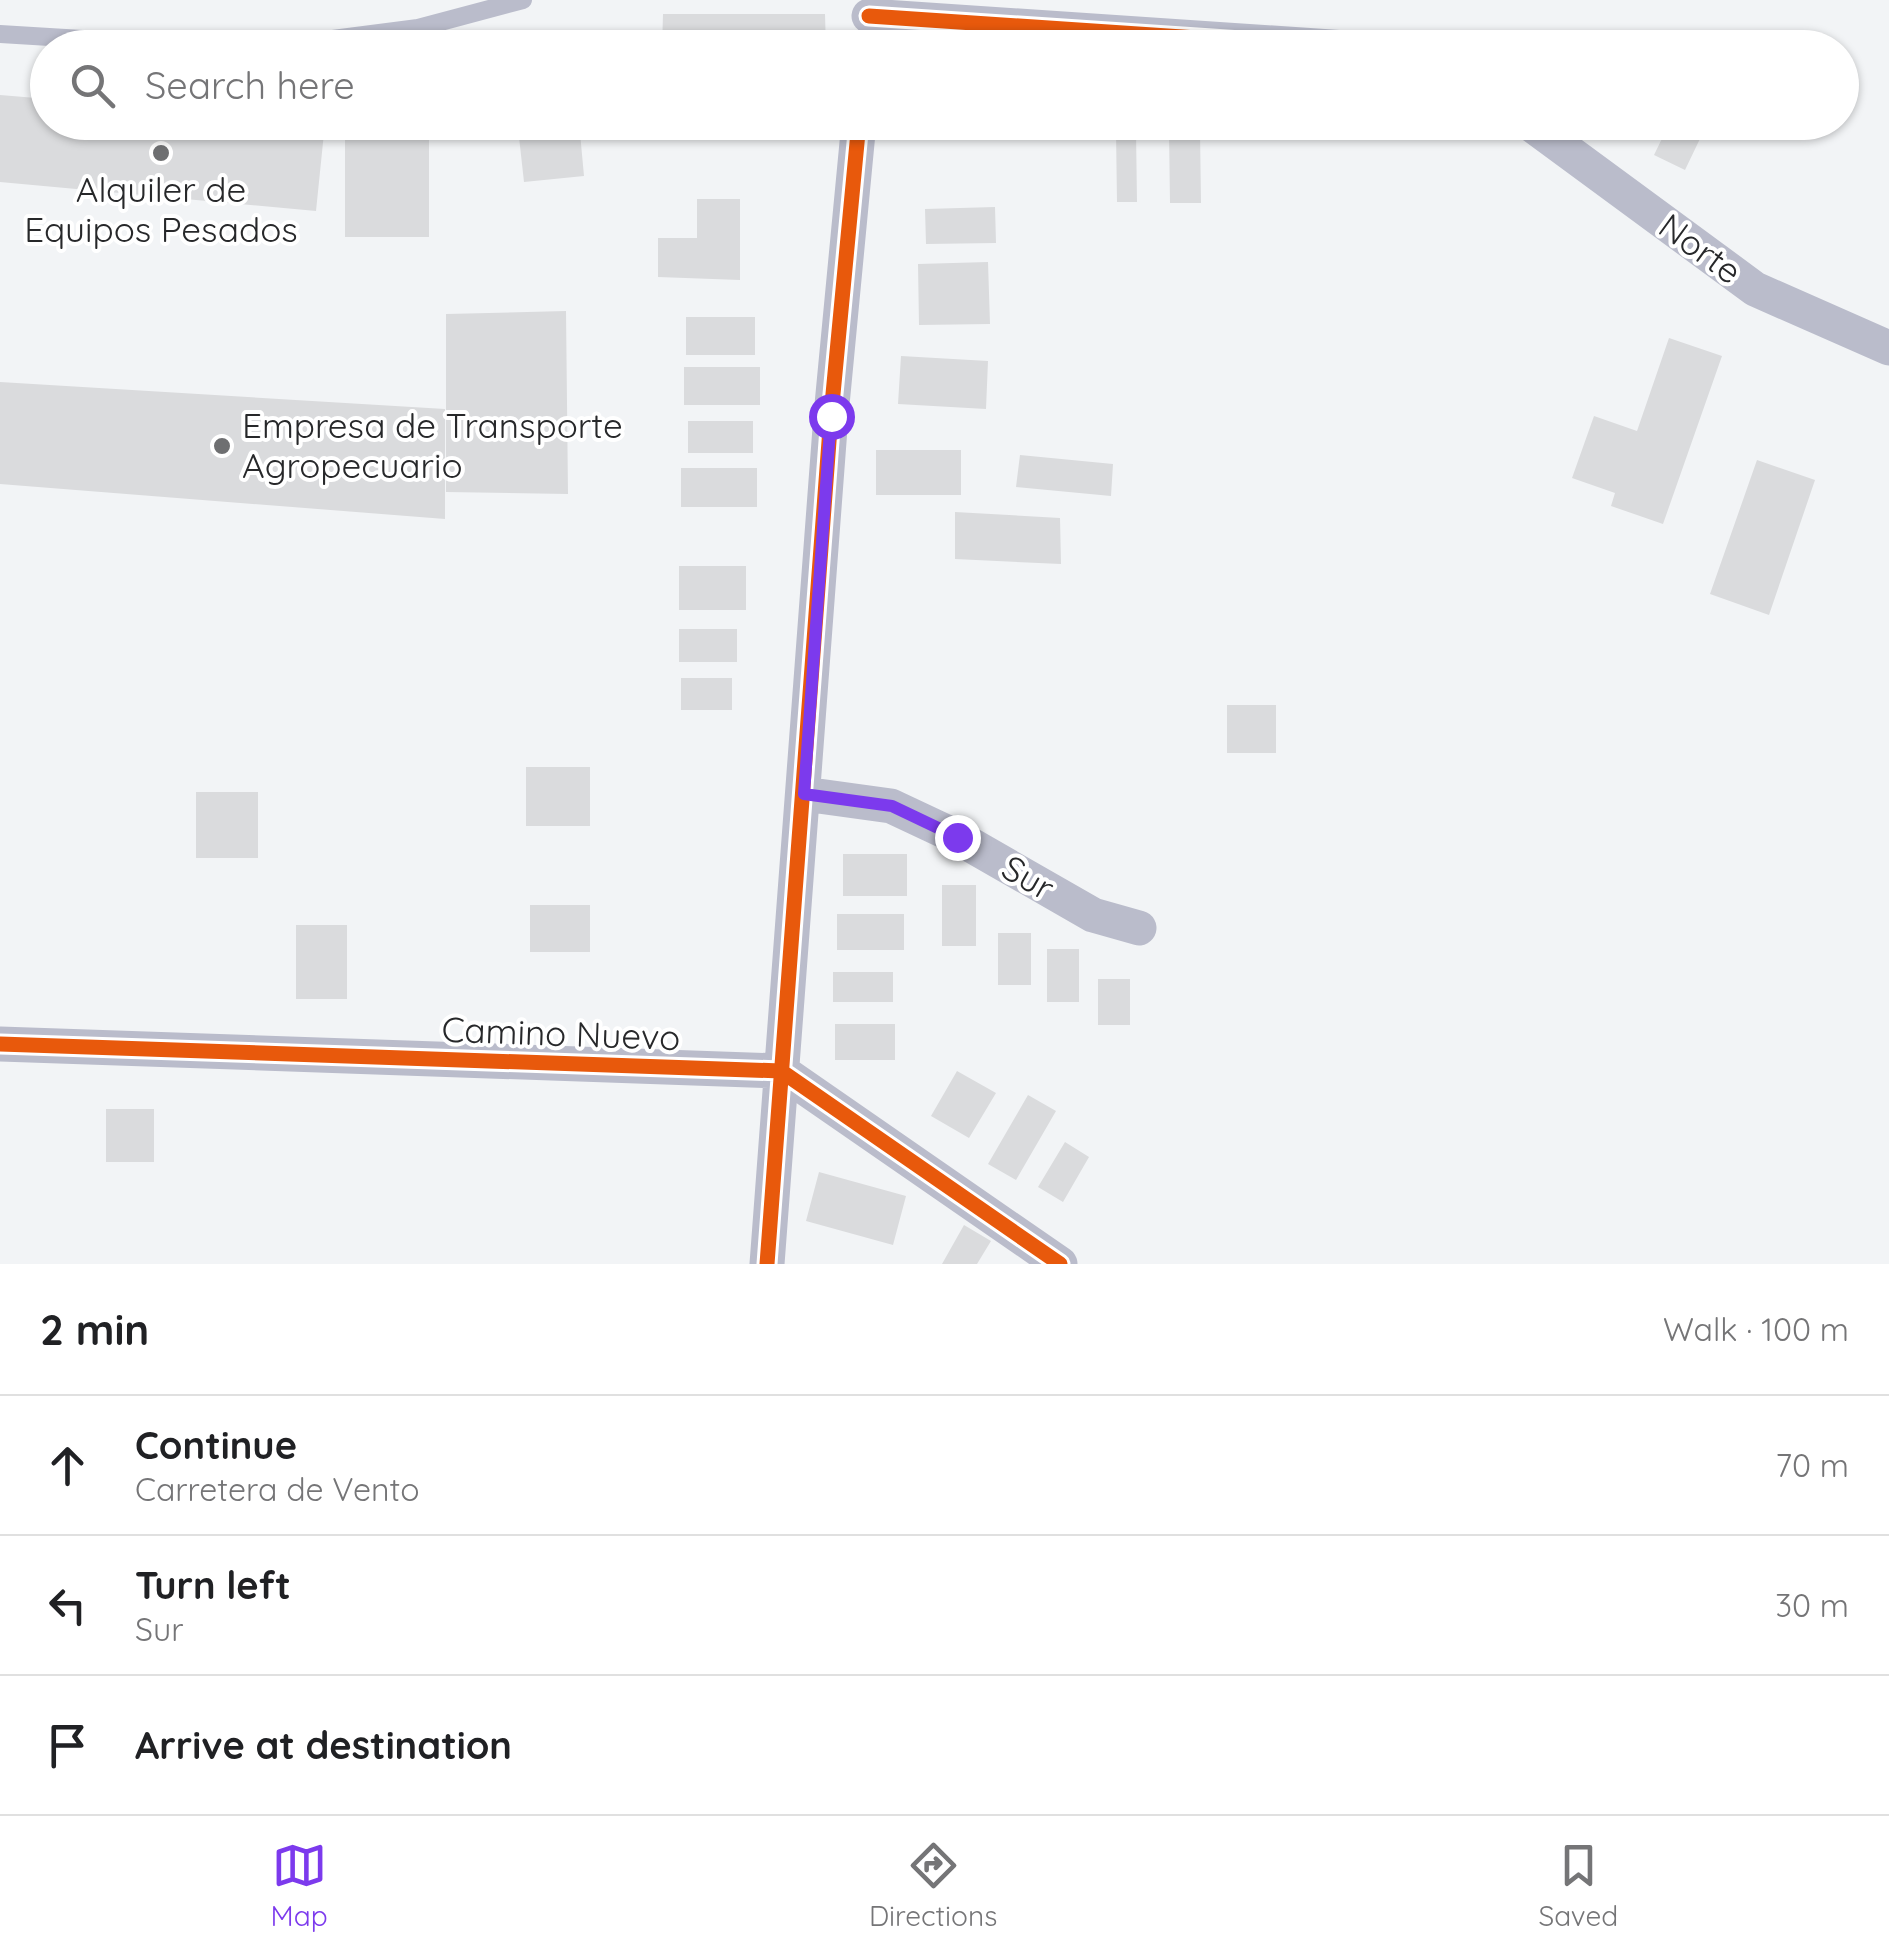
<!DOCTYPE html>
<html lang="en">
<head>
<meta charset="utf-8">
<style>
  body { margin:0; font-family:Quicksand,sans-serif; background:#f6f6f6; color:#202124 }
  .stop { position:absolute; width:30px; height:30px; margin:-22px; border:8px solid #7c3aed; border-radius:50%; background:#fff }
  .stop.end { background:#7c3aed; border-color:#fff; box-shadow:0 2px 10px #0008 }
  .list { margin:0; padding:0; list-style:none }
  h2 { display:flex; justify-content:space-between; align-items:center; height:130px; margin:0; padding:0 40px; font-size:42px }
  h2 small { font-size:32px; font-weight:400; color:#757577 }
  .list li { display:grid; grid-template-columns:65px 1fr auto; gap:30px; align-items:center; box-sizing:border-box; height:140px; padding:0 40px; border-top:2px solid #e0e0e0 }
  .list b { display:block; font-size:38px; white-space:nowrap }
  .list p { margin:0; font-size:32px; white-space:nowrap; color:#757577 }
  .list em { font-size:32px; font-style:normal; color:#757577 }
  .icon { flex:none; width:55px; height:55px; fill:none; stroke:currentColor; stroke-width:2; stroke-linecap:round; stroke-linejoin:round }
  .map { position:relative; flex:none; width:1889px; height:1264px; overflow:hidden }
  .search { position:absolute; background:#fff; box-shadow:0 2px 8px #0004; left:30px; right:30px; top:30px; height:110px; display:flex; align-items:center; gap:25px; box-sizing:border-box; padding:0 35px; border-radius:55px; color:#757577; font-size:38px }
  .sheet { height:550px; background:#fff }
  nav { display:flex; justify-content:space-around; align-items:center; box-sizing:border-box; height:140px; border-top:2px solid #e0e0e0; background:#fff; font-size:28px; color:#757577 }
  nav a { display:grid; justify-items:center; gap:5px }
  nav .on { color:#7c3aed }
  .map>svg:first-child { display:block }
  .building { fill:#dadbdd }
  .lines { fill:none; stroke-linecap:round; stroke-linejoin:round }
  .lane { stroke:#babccb; stroke-width:18 }
  .street { stroke:#babccb; stroke-width:35 }
  .cycleway-casing { stroke:#fff; stroke-width:21 }
  .cycleway { stroke:#e8590c; stroke-width:15 }
  .route { stroke:#7c3aed; stroke-width:12 }
  .poi-dot { fill:#6e6f71; stroke:#fff; stroke-width:4 }
  .labels { text-anchor:middle; stroke-width:8; stroke-linejoin:round; paint-order:stroke }
  .poi-label { font-size:35px; fill:#27282a; stroke:#fff }
  .street-label { font-size:35px; fill:#27282a; stroke:#fff }
</style>
</head>
<body>
<div class="map">
<svg width="1889" height="1264" viewBox="0 0 1889 1264">
  <rect width="100%" height="100%" fill="#f2f4f6"/>
  <path class="building" d="M663 14H825L826 48H662Z
    M0 95 48 99V122L325 123 316 211 0 182Z
    M345 122H429V237H345Z
    M579 122 584 176 524 182 518 128Z
    M1670 122H1708L1685 170 1654 155Z
    M1116 131H1136L1137 202H1117Z
    M1169 131H1200L1201 203H1170Z
    M697 199H740V280L658 277V238H697Z
    M995 207 996 243 926 244 925 209Z
    M988 262 990 324 919 325 918 264Z
    M566 311 568 494 446 492V314Z
    M686 317H755V355H686Z
    M1669 338 1722 356 1663 524 1611 506 1615 493 1572 478 1594 416 1637 431Z
    M901 356 988 361 986 409 898 404Z
    M684 367H760V405H684Z
    M0 382 445 409V519L0 484Z
    M688 421H753V453H688Z
    M876 450H961V495H876Z
    M1020 455 1113 464 1111 496 1016 487Z
    M1757 460 1815 480 1769 615 1710 594Z
    M681 468H757V507H681Z
    M955 512 1060 518 1061 564 955 559Z
    M679 566H746V610H679Z
    M679 629H737V662H679Z
    M681 678H732V710H681Z
    M1227 705H1276V753H1227Z
    M526 767H590V826H526Z
    M196 792H258V858H196Z
    M843 854H907V896H843Z
    M942 885H976V946H942Z
    M530 905H590V952H530Z
    M837 914H904V950H837Z
    M296 925H347V999H296Z
    M998 933H1031V985H998Z
    M1047 949H1079V1002H1047Z
    M833 972H893V1002H833Z
    M1098 979H1130V1025H1098Z
    M835 1024H895V1060H835Z
    M957 1071 996 1093 969 1138 931 1116Z
    M1028 1095 1056 1111 1016 1180 988 1164Z
    M106 1109H154V1162H106Z
    M1065 1142 1089 1157 1063 1202 1038 1187Z
    M819 1172 906 1196 893 1245 806 1221Z
    M964 1225 991 1241 977 1264H942Z"/>
  <g class="lines">
    <path class="lane" d="M0 34 230 48
      M263 48 418 28 523 0"/>
    <path class="street" d="M869 16 1346 48
      M1528 122 1755 289 1889 348
      M804 794 891 806 957 837 1093 915 1139 928
      M0 1044 781 1071 1060 1264
      M767 1264 831 415 859 122"/>
    <defs>
      <path id="cycleway" d="M869 16 1346 48
        M0 1044 781 1071 1060 1264
        M767 1264 831 415 859 122"/>
    </defs>
    <use href="#cycleway" class="cycleway-casing"/>
    <use href="#cycleway" class="cycleway"/>
  </g>
  <g class="lines">
    <path class="route" d="M831 416 804 794 892 806 957 837"/>
  </g>
  <g class="poi-dot">
    <circle cx="161" cy="153" r="10"/>
    <circle cx="222" cy="446" r="10"/>
  </g>
  <g class="labels">
    <g class="poi-label">
      <text x="161" y="202">Alquiler de<tspan x="161" dy="40">Equipos Pesados</tspan></text>
      <text x="242" y="438" text-anchor="start">Empresa de Transporte<tspan x="242" dy="40">Agropecuario</tspan></text>
    </g>
    <g class="street-label">
      <text transform="translate(1700 249) rotate(36)" y="12">Norte</text>
      <text transform="translate(1028 878) rotate(30)" y="12">Sur</text>
      <text transform="translate(561 1034) rotate(2)" y="12">Camino Nuevo</text>
    </g>
  </g>
</svg>
<div class="stop" style="left:831px;top:416px"></div>
<div class="stop end" style="left:957px;top:837px"></div>
<div class="search"><svg class="icon" aria-label="search" viewBox="0 0 24 24"><circle cx="10" cy="10" r="6"/><path d="M15 15l6 6"/></svg>Search here</div>
</div>
<section class="sheet">
<h2>2 min<small>Walk · 100 m</small></h2>
<ul class="list">
<li><svg class="icon" aria-label="ahead" viewBox="0 0 24 24"><path d="M12 20V5M6 11l6-6 6 6"/></svg><div><b>Continue</b><p>Carretera de Vento</p></div><em>70 m</em></li>
<li><svg class="icon" aria-label="left" viewBox="0 0 24 24"><path d="M17 20v-9H6M10 6l-5 5 5 5"/></svg><div><b>Turn left</b><p>Sur</p></div><em>30 m</em></li>
<li><svg class="icon" aria-label="arrive" viewBox="0 0 24 24"><path d="M6 21V4h12l-3 4 3 4H6"/></svg><div><b>Arrive at destination</b></div></li>
</ul>
</section>
<nav>
<a class="on"><svg class="icon" aria-label="map" viewBox="0 0 24 24"><path d="M3 6l6-2 6 2 6-2v14l-6 2-6-2-6 2zM9 4v14M15 6v14"/></svg>Map</a>
<a><svg class="icon" aria-label="directions" viewBox="0 0 24 24"><path d="M12 3l9 9-9 9-9-9zM9 14v-3h6M13 9l2 2-2 2"/></svg>Directions</a>
<a><svg class="icon" aria-label="saved" viewBox="0 0 24 24"><path d="M7 4h10v16l-5-4-5 4z"/></svg>Saved</a>
</nav>
</body>
</html>
